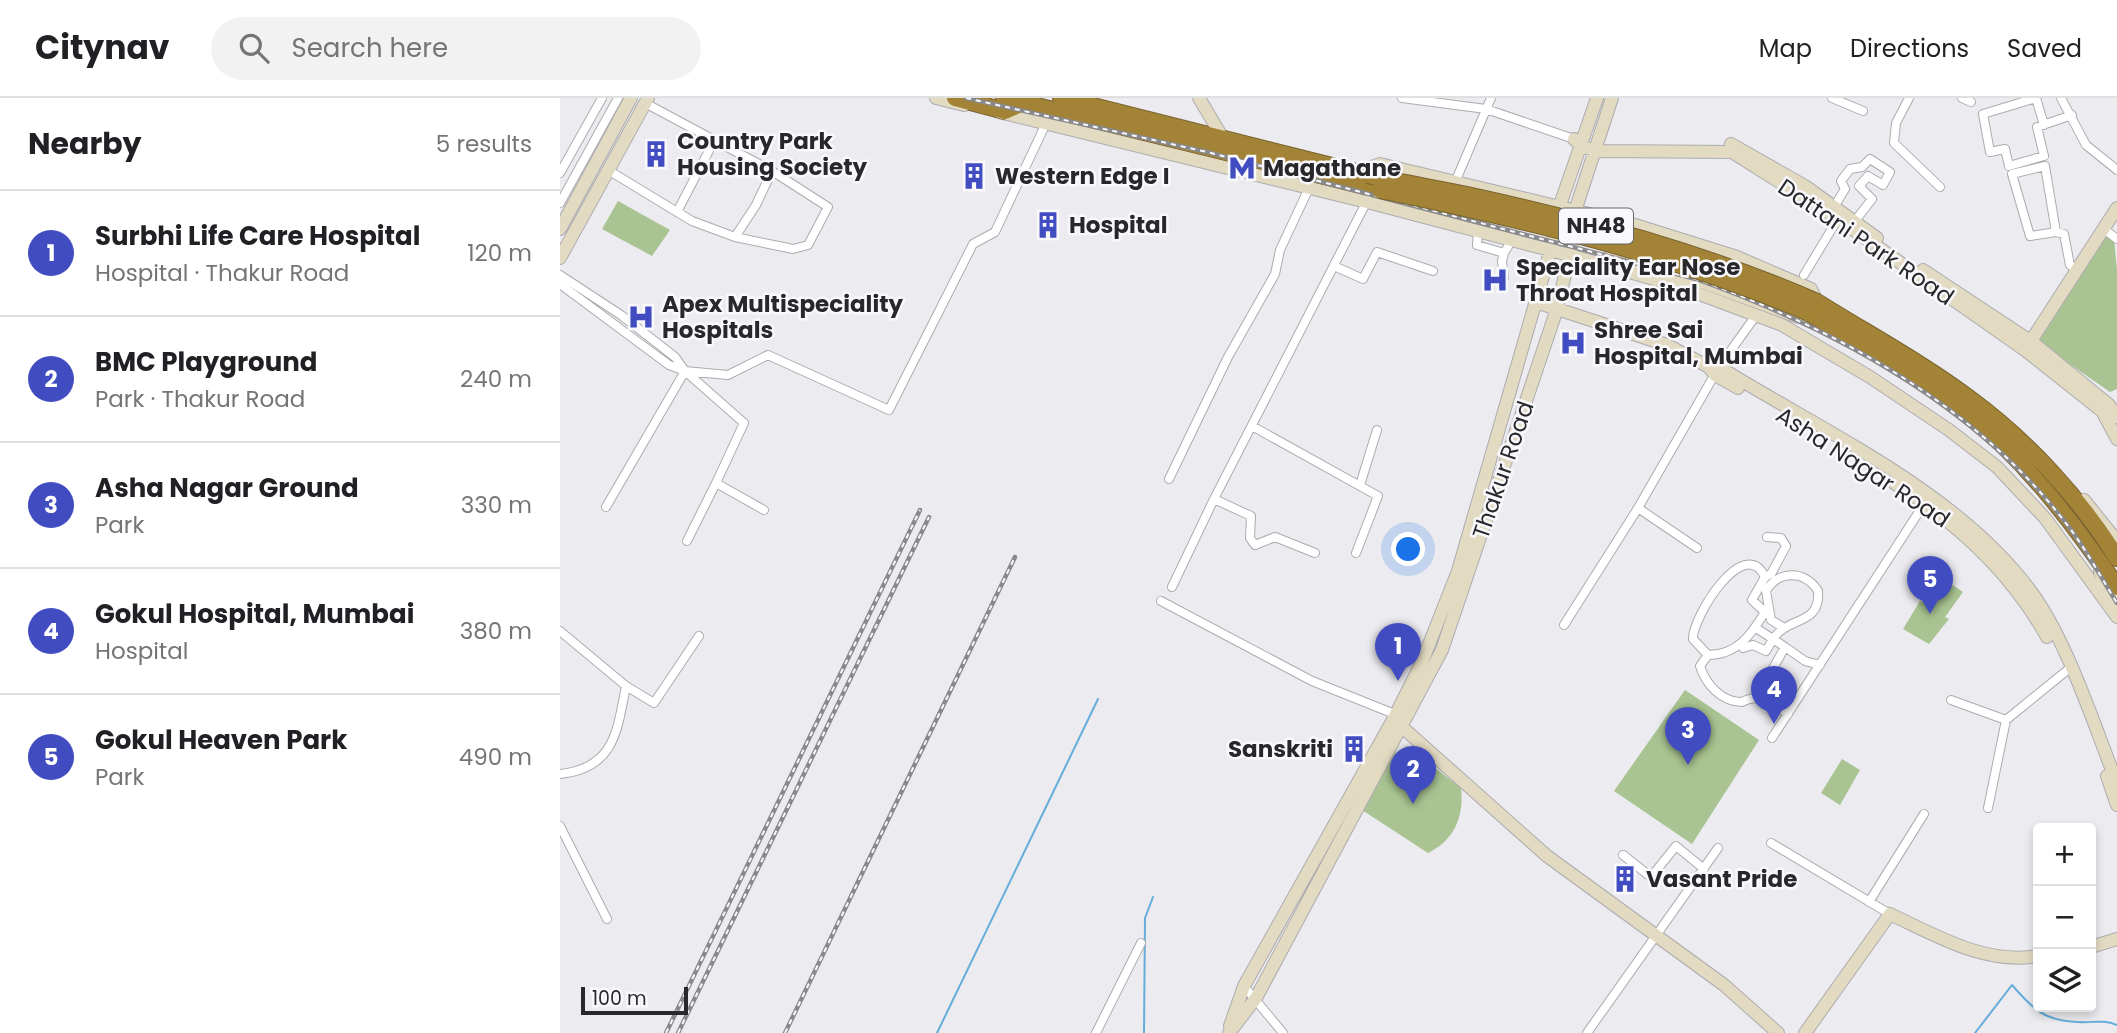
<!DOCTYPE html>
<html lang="en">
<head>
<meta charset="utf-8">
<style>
  body { margin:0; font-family:Poppins,sans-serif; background:#f2f2f2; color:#202124 }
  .controls { position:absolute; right:21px; bottom:21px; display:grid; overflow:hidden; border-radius:7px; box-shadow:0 4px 10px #0003 }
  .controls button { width:63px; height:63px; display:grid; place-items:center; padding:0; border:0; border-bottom:2px solid #e0e0e0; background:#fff; color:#202124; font:35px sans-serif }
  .scale { position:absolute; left:21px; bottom:18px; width:107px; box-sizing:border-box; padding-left:7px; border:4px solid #282729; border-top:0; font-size:19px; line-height:24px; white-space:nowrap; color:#282729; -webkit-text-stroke:5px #f9f9fd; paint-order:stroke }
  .you { position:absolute; left:849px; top:452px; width:24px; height:24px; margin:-18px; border:5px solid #fff; border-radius:50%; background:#1a73e8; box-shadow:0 0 0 10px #1a73e833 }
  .badge { display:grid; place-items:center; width:46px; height:46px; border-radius:50%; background:#404cc0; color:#fff; font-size:23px; font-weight:700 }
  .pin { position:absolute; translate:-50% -58px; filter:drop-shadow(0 2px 4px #0008) }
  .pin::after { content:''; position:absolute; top:37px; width:24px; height:21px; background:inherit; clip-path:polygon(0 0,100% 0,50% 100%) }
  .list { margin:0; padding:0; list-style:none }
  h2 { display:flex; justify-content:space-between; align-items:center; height:91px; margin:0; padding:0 28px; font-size:30px }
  h2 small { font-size:23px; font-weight:400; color:#757577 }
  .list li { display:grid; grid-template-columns:46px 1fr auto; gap:21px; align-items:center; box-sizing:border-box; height:126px; padding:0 28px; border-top:2px solid #e0e0e0 }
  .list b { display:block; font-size:26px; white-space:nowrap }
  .list p { margin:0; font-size:23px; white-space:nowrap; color:#757577 }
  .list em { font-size:23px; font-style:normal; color:#757577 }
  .icon { flex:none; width:38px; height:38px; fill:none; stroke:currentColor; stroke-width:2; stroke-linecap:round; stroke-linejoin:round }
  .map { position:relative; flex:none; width:1557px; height:935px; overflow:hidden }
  header { display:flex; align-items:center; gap:42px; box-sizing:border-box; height:98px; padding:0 35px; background:#fff; border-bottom:2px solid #e0e0e0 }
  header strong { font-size:33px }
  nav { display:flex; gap:38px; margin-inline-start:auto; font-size:24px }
  .search { width:490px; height:63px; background:#f2f2f2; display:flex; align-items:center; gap:18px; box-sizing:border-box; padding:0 24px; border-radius:38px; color:#757577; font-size:26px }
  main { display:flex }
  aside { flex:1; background:#fff }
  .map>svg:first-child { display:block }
  .green { fill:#a9c492 }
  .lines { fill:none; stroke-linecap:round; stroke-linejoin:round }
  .stream { stroke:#65adda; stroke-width:2 }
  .street-casing { stroke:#acacb0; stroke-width:10 }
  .secondary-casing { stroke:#acacb0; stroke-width:14 }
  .highway-casing { stroke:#786331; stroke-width:18 }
  .street { stroke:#fff; stroke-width:8 }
  .secondary { stroke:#e3dac2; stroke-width:12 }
  .highway { stroke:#a38335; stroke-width:16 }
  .rail-casing { stroke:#89888b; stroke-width:4.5 }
  .rail { stroke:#f9f9fd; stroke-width:2; stroke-dasharray:5; stroke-linecap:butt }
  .highway-bridge-casing { stroke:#786331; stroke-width:18; stroke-linecap:butt }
  .highway-bridge { stroke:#a38335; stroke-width:16 }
  .labels { text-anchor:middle; stroke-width:5; stroke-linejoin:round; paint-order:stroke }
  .shield { fill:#f9f9fd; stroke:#676669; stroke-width:2 }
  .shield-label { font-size:21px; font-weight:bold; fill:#282729 }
  .poi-label { font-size:23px; font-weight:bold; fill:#282729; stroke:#f9f9fd; text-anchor:start }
  .street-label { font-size:23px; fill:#282729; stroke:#f9f9fd }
</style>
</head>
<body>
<header>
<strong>Citynav</strong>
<div class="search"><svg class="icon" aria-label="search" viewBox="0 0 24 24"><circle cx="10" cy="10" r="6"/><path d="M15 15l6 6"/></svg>Search here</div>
<nav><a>Map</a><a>Directions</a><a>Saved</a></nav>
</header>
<main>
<aside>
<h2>Nearby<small>5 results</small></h2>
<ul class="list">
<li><span class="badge">1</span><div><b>Surbhi Life Care Hospital</b><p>Hospital · Thakur Road</p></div><em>120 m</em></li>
<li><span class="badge">2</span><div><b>BMC Playground</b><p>Park · Thakur Road</p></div><em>240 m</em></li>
<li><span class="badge">3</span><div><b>Asha Nagar Ground</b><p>Park</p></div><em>330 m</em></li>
<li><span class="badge">4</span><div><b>Gokul Hospital, Mumbai</b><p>Hospital</p></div><em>380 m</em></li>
<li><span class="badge">5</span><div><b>Gokul Heaven Park</b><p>Park</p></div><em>490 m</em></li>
</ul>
</aside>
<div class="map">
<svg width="1557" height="935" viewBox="0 0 1557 935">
  <rect width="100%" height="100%" fill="#ecebef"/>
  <path class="green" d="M58 103 110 132 92 158 42 131Z
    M1544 132 1554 141 1557 171V291L1550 294 1475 242Z
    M1388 484 1403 494 1385 519 1389 521 1369 546 1343 531 1360 503 1374 509 1376 495Z
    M1125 592 1199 642 1132 746 1054 693Z
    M847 648 901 690C904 718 895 742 868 755L802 712 835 655Z
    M1282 661 1300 672 1280 707 1261 695Z"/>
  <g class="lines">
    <path class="stream" d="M377 935 538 601
      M584 935 585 820 593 799
      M1415 935 1452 887C1473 911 1484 923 1518 924 1533 925 1543 921 1557 927"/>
    <defs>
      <path id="street" d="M842 0 926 11 1014 41
        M1272 0 1303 13
        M1349 0 1336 25 1334 45 1380 89
        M1402 0 1411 4
        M1501 0 1526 47 1557 72
        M1484 27 1476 0 1423 16 1430 54 1445 51 1449 68 1484 58 1477 29 1512 17
        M1485 68 1496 134 1470 138 1452 76Z
        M48 72 132 123 175 139 196 107 212 73 85 5
        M0 75 42 0
        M896 82 931 0
        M0 105 58 0
        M1274 109 1285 91 1281 83 1290 71 1302 69 1310 61 1330 74 1323 87 1308 78 1299 88 1312 101 1295 123
        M117 114 154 43
        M1544 131 1557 141
        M918 132 917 147 944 155 952 142
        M1496 134 1504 136 1510 167 1518 172
        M175 139 233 151 248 147 268 109 212 73
        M774 168 803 181 817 154 873 173
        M0 177 61 217 115 259 125 273 184 325 156 385 204 412
        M1244 177 1279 119
        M944 180 942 163 944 155
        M0 186 109 267 125 273 168 277 208 257 329 312 413 146 435 134 488 21
        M692 328 818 398 796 455
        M609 381 668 259 715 176 720 152 749 90
        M800 387 817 332
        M654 401 691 418 690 440 695 447 715 439 755 455
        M46 409 125 273
        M1078 410 1137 450
        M127 443 156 385
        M1205 479 1211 476 1226 448 1221 440 1207 439
        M612 489 654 401 808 101
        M601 503 752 583 837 617
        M1004 527 1078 410 1159 269 1197 216
        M1196 530 1213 541C1228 518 1261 528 1258 493 1245 472 1218 472 1206 493L1211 522 1221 528
        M0 533 66 588 94 605 139 538
        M1183 550 1193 547 1206 553 1213 541 1225 549
        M1148 557 1133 541C1132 520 1184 435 1205 479L1192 502 1205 514C1191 537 1177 557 1148 557L1140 568C1146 587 1162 604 1182 604 1201 594 1211 606 1228 616
        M1197 599 1225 549 1245 563 1260 567
        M1391 602 1446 622
        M1212 640 1366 403
        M0 676C55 670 57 633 66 588
        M1428 710 1446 622 1510 570
        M0 728 47 821
        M1211 745 1330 816
        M1063 757 1091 779 1116 748 1144 771
        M1309 804 1364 716
        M684 888 723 935
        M536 935 581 845
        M1027 935 1158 750"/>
      <path id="secondary" d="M376 0 404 7
        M639 0 661 37
        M439 14 807 104 1009 157 1115 187 1222 227 1310 279 1389 332 1437 369 1485 420 1557 519
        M1014 41 1022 49 1039 53 1172 54 1278 121 1465 252 1542 313 1557 341
        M1171 46 1245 88 1317 140
        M797 74 820 66 1075 127 1177 159 1251 191 1257 204
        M0 131 71 0
        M0 160 88 0
        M1048 160 1145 185 1238 219 1249 215
        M1363 172 1472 244 1549 307 1557 319
        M976 204 1107 247 1149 269H1159C1262 333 1396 393 1469 491 1506 539 1534 627 1557 685
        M1467 249 1557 110
        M1149 269 1155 277 1178 290
        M1334 385C1396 424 1451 474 1487 539
        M1524 402 1557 443
        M1540 474 1557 508
        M842 629 987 758 1164 887 1218 935
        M1547 678 1557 707
        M1531 849 1557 841
        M670 928 684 888 834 620 862 564 898 473 992 147 1000 107 1037 0
        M669 935 696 900 882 552 997 211 1011 151 1016 110 1052 0
        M1245 935 1330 816C1377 838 1425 867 1478 858"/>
      <path id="highway" d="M395 0 445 13 463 5
        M444 0 820 92
        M501 0 808 77
        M1257 204C1308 236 1362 265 1410 301 1467 343 1520 400 1557 460
        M1249 215C1300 246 1357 274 1403 312 1464 360 1514 425 1557 489"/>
    </defs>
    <use href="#street" class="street-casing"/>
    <use href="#secondary" class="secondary-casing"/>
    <use href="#highway" class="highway-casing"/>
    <use href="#street" class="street"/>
    <use href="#secondary" class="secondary"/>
    <use href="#highway" class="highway"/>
    <defs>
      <path id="rail" d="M406 0 647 54 1136 181C1275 231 1413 305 1505 424 1525 449 1540 478 1557 505
        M106 935 360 412
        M118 935 369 419
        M225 935 455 459"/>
    </defs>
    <use href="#rail" class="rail-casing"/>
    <use href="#rail" class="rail"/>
    <defs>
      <path id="highway-bridge" d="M808 77C841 85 874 90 907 97 1027 123 1145 155 1257 204
        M820 92C966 122 1112 156 1249 215"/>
    </defs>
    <use href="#highway-bridge" class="highway-bridge-casing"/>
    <use href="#highway-bridge" class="highway-bridge"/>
  </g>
  <defs>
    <symbol id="building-bare" viewBox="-9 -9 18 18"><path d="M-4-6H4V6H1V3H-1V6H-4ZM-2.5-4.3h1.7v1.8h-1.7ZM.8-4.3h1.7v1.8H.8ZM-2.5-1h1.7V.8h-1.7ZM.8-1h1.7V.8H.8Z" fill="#404cc0" stroke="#f9f9fd" stroke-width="2.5" paint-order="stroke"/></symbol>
    <symbol id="metro-bare" viewBox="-9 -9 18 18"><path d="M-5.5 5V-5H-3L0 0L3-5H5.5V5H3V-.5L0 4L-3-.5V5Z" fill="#404cc0" stroke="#f9f9fd" stroke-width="2.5" paint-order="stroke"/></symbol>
    <symbol id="hospital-bare" viewBox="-9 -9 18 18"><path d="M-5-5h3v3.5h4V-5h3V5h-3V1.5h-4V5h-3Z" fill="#404cc0" stroke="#f9f9fd" stroke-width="2.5" paint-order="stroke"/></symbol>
  </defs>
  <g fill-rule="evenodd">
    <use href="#building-bare" x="77" y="37" width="38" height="38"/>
    <use href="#metro-bare" x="663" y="51" width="38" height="38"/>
    <use href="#building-bare" x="395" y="59" width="38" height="38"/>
    <use href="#building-bare" x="469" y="108" width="38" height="38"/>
    <use href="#hospital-bare" x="916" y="163" width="38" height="38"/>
    <use href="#hospital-bare" x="62" y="200" width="38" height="38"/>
    <use href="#hospital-bare" x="994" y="226" width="38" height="38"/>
    <use href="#building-bare" x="775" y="632" width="38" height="38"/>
    <use href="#building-bare" x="1046" y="762" width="38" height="38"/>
  </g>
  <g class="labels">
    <rect class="shield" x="999" y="110.5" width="74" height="35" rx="5"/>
    <g class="shield-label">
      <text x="1036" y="135">NH48</text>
    </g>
    <g class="poi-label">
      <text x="117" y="51">Country Park<tspan x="117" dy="26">Housing Society</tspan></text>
      <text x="703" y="78">Magathane</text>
      <text x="435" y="86">Western Edge I</text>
      <text x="509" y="135">Hospital</text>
      <text x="956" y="177">Speciality Ear Nose<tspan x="956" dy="26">Throat Hospital</tspan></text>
      <text x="102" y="214">Apex Multispeciality<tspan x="102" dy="26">Hospitals</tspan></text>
      <text x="1034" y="240">Shree Sai<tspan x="1034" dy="26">Hospital, Mumbai</tspan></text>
      <text x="773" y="659" text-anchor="end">Sanskriti</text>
      <text x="1086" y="789">Vasant Pride</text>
    </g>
    <g class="street-label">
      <text transform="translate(1306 144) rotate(34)" y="8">Dattani Park Road</text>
      <text transform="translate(1303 369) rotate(33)" y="8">Asha Nagar Road</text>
      <text transform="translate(943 372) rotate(-71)" y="8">Thakur Road</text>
    </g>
  </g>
</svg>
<div class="controls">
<button>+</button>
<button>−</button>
<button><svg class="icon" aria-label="layers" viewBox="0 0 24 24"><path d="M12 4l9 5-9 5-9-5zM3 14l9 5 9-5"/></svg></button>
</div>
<div class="scale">100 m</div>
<div class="you"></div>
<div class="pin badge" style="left:838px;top:583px">1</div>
<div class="pin badge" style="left:853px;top:706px">2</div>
<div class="pin badge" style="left:1128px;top:667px">3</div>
<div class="pin badge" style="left:1214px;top:626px">4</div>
<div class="pin badge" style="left:1370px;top:516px">5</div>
</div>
</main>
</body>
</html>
